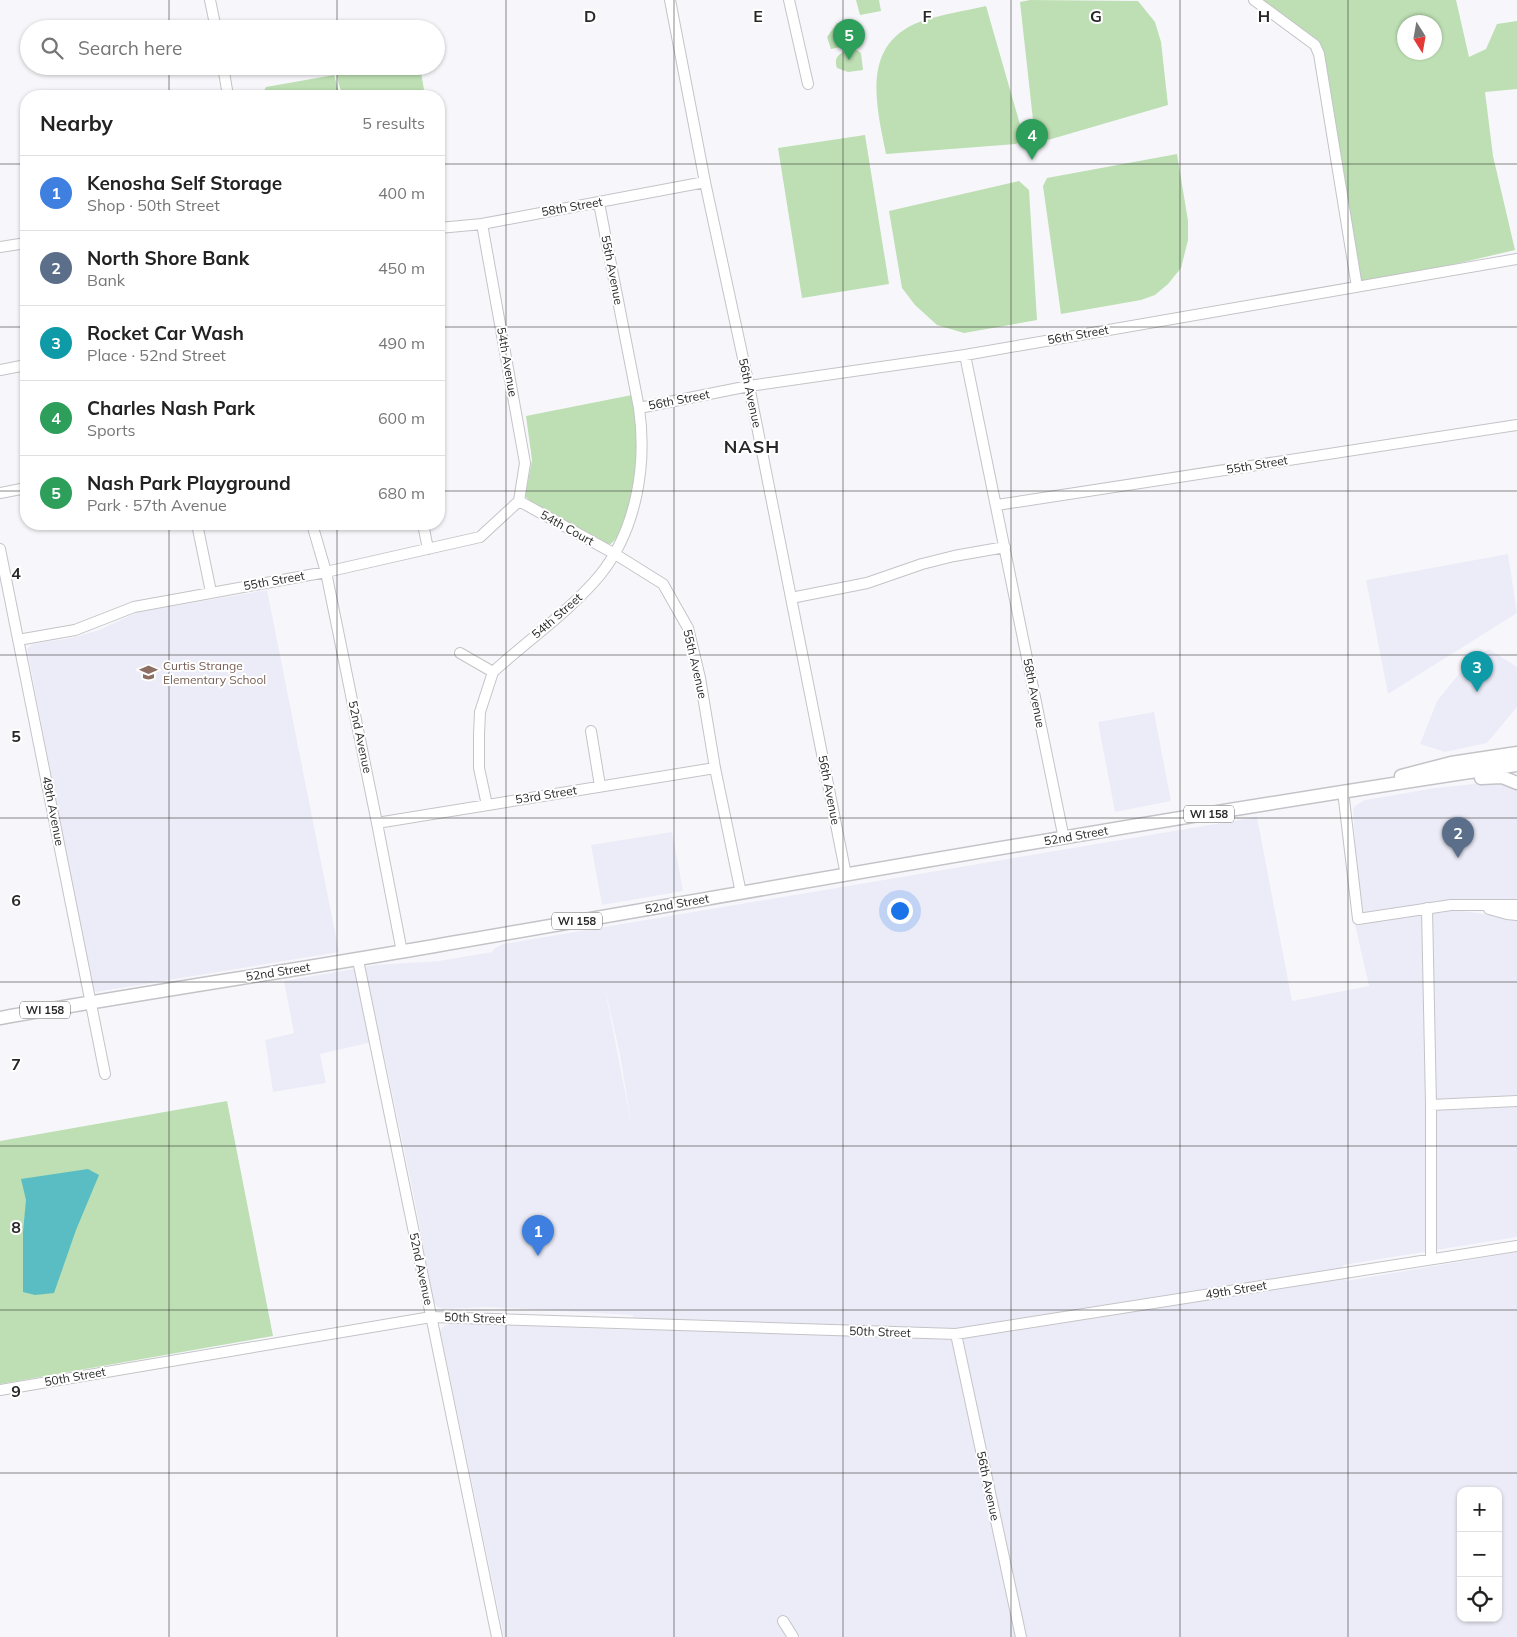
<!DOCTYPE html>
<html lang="en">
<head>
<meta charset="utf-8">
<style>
  body { margin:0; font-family:Mulish,sans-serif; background:#f6f6f6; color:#222 }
  .controls { position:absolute; right:15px; bottom:15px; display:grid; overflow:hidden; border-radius:10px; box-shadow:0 1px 4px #0004 }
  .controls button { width:45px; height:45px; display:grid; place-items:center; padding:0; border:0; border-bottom:1px solid #e0e0e0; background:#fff; color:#222; font:25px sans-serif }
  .compass { position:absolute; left:1397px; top:15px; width:45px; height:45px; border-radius:50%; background:#fff; box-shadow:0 1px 4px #0004; rotate:169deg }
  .you { position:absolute; left:899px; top:910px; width:18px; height:18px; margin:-12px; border:4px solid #fff; border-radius:50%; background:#1a73e8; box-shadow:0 0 0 8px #1a73e833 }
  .badge { display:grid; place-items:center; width:32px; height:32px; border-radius:50%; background:#b45309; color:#fff; font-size:16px; font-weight:700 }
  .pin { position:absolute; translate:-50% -41px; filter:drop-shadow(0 1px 2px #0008) }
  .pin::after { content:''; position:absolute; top:26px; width:18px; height:15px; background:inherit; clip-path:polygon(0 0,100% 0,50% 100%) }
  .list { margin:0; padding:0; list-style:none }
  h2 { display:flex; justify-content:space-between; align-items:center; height:65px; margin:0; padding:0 20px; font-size:21px }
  h2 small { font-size:16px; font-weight:400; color:#767676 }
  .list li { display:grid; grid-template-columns:32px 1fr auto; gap:15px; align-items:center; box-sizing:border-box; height:75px; padding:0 20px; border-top:1px solid #e0e0e0 }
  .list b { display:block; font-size:19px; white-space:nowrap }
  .list p { margin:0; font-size:16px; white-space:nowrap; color:#767676 }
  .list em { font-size:16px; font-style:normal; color:#767676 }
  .icon { flex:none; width:28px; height:28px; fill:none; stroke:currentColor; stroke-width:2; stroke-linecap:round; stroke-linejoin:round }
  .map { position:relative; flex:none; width:1517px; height:1637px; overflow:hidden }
  .search { position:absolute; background:#fff; box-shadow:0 1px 4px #0004; left:20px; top:20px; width:425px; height:55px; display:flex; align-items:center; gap:12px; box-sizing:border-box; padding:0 18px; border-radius:28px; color:#767676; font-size:19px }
  .panel { position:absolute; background:#fff; box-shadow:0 1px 4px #0004; left:20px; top:90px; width:425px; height:440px; border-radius:20px }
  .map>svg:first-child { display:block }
  .built { fill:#ececf8; fill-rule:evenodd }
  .green { fill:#bddfb3; fill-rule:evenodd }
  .water { fill:#59bdc3 }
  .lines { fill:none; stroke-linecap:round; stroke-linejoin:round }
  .minor-casing { stroke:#c4c4c8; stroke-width:12 }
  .major-casing { stroke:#c4c4c8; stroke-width:15 }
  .minor { stroke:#fff; stroke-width:10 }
  .major { stroke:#fff; stroke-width:12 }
  .grid { fill:none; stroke:#282829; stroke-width:1; stroke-opacity:0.55 }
  .labels { text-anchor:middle; stroke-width:4; stroke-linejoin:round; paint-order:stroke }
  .shield { fill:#fff; stroke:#686869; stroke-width:1 }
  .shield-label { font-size:11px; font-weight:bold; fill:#282829 }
  .street-label { font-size:12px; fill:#282829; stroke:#fff }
  .education-label { font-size:12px; fill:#785e54; stroke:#fff; text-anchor:start }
  .district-label { font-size:18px; font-weight:bold; letter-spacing:1px; fill:#282829; stroke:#fff }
  .grid-label { font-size:16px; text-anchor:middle; font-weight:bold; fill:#282829; stroke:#fff; stroke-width:4; stroke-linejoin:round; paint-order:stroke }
</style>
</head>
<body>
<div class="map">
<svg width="1517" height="1637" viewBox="0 0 1517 1637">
  <rect width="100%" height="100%" fill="#f7f7fb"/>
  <path class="built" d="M1508 554 1517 613 1388 694 1366 580Z
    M267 590 339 952 96 992 92 987 27 649 32 644 72 638 99 630 138 612Z
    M1489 649 1517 667V707L1487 743 1445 752 1420 744 1437 701 1470 660Z
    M1154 712 1171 801 1115 812 1098 722Z
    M1492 782 1517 786V901L1451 899 1453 910 1517 918V1237L1343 1265 1346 1281 1517 1252V1637H504L440 1330 445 1325 456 1323 632 1330 633 1315 488 1307 443 1309 438 1307 434 1303 414 1197 381 1040 320 1054 326 1083 273 1092 265 1040 294 1033 284 981 376 965 439 961 492 952 495 948 503 944 1257 817 1292 1001 1369 986 1355 925 1366 923 1358 890 1353 810 1355 806 1365 800 1435 788ZM604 984 620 1055 631 1122ZM1461 1491H1498V1618H1461Z
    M672 832 683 891 602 905 591 845Z"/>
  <path class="green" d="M856 0H879L881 11 860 15Z
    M1030 0 1138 1 1155 22 1161 42 1168 105 1048 140 1037 131 1033 120 1020 2Z
    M1254 0H1456L1469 57 1486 49 1497 24 1517 21V89L1485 92 1493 156 1515 250 1357 287 1319 54ZM1404 22H1434V52H1404Z
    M986 6 1021 128V140L1016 144 886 154C876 104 860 43 922 21 943 14 965 11 986 6Z
    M837 23 845 24 847 28 858 35 850 45 831 49 827 37Z
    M855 49 861 53 863 70 848 72 837 68C832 55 844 50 855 49Z
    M335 66H420L425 96H343L339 85Z
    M334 75 340 96H261L266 87Z
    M865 135 889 284 802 298 778 148Z
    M1177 154 1188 221V240L1181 268 1168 284 1155 295 1141 300 1061 314 1043 186 1047 178Z
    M1019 181 1029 190 1037 320 964 333 937 325 915 305 902 288 889 211Z
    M632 395C634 408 638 423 638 437 638 457 629 539 608 545L530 501 525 496 532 460 526 416Z
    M227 1101 273 1336 0 1384V1141Z"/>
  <path class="water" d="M88 1169 99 1175 76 1230 54 1293 35 1295 23 1292V1232L26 1200 21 1179Z"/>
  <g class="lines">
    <defs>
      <path id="minor" d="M210 0 216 29
        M670 0 705 182 749 386 846 875
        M789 0 808 84
        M1254 0 1315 45 1319 54 1357 287
        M223 66 228 96
        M482 224 525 463 519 501
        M439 228 482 224 705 182
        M0 247 26 243
        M965 355 1064 839
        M0 370 26 365
        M639 408 749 386 965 355 1517 259
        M0 493 26 488
        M519 501 615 554 663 584 688 628 700 678 715 768 741 893
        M997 505 1517 425
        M197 524 211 592
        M312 524 326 572 377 823 402 952
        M423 524 428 549
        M0 549 105 1074
        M791 598 867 583 922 564 954 556 1005 547
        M18 640 75 630 134 607 326 572 480 537 519 501
        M460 653 493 672
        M493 672C527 641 571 610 600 575 637 529 647 464 639 408L599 203
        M591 731 600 786
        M1343 791 1358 919 1451 905H1517
        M487 805 479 768V735L480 712 493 672
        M377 823 715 768
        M1427 908 1431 1105V1259
        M1489 909 1507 914 1517 915
        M358 960 497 1637
        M1431 1105 1517 1101
        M956 1334 1021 1637
        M0 1390 431 1317 956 1334 1517 1246
        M783 1621 793 1637"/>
      <path id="major" d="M1401 776 1451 763 1517 753
        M1481 778 1502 777 1517 783
        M0 1018C152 991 305 969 457 942 810 881 1163 818 1517 765"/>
    </defs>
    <use href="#minor" class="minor-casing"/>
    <use href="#major" class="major-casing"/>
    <use href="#minor" class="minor"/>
    <use href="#major" class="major"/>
  </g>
  <path class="grid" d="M169 0V29M337 0V29M506 0V1637M674 0V1637M843 0V1637M1011 0V1637M1180 0V1637M1348 0V1637M169 66V96M337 66V96M0 164H26M439 164H1517M0 327H26M439 327H1517M0 491H26M439 491H1517M169 524V1637M337 524V1637M0 655H1517M0 818H1517M0 982H1517M0 1146H1517M0 1310H1517M0 1473H1517"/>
  <defs>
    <symbol id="school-bare" viewBox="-9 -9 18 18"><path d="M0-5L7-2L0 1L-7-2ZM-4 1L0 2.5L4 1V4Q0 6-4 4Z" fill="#8d6e63" stroke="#fff" stroke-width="2.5" paint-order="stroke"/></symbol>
  </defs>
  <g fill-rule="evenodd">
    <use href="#school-bare" x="136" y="660" width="25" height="25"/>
  </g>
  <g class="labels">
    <g class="shield">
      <rect x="1184" y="805.5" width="50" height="17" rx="4"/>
      <rect x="552" y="912.5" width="50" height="17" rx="4"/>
      <rect x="20" y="1001.5" width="50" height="17" rx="4"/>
    </g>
    <g class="shield-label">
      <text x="1209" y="818">WI 158</text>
      <text x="577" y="925">WI 158</text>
      <text x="45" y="1014">WI 158</text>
    </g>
    <g class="street-label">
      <text transform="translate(572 207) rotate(-10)" y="4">58th Street</text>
      <text transform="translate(612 270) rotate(79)" y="4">55th Avenue</text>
      <text transform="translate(1078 335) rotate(-10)" y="4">56th Street</text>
      <text transform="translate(507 362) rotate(80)" y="4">54th Avenue</text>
      <text transform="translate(750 393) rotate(78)" y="4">56th Avenue</text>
      <text transform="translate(679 400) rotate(-11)" y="4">56th Street</text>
      <text transform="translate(1257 465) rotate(-9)" y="4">55th Street</text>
      <text transform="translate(567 528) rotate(29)" y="4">54th Court</text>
      <text transform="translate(274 581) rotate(-10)" y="4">55th Street</text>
      <text transform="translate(557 616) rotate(-41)" y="4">54th Street</text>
      <text transform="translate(695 664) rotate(77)" y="4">55th Avenue</text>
      <text transform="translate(1034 693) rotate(79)" y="4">58th Avenue</text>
      <text transform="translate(360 737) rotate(78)" y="4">52nd Avenue</text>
      <text transform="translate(829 790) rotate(79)" y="4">56th Avenue</text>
      <text transform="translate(546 795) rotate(-9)" y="4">53rd Street</text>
      <text transform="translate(53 811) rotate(79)" y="4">49th Avenue</text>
      <text transform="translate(1076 836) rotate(-10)" y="4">52nd Street</text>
      <text transform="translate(677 904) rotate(-10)" y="4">52nd Street</text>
      <text transform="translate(278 972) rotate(-9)" y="4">52nd Street</text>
      <text transform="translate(421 1269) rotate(78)" y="4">52nd Avenue</text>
      <text transform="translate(1236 1290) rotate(-9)" y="4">49th Street</text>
      <text transform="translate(475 1318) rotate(2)" y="4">50th Street</text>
      <text transform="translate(880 1332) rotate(2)" y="4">50th Street</text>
      <text transform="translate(75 1377) rotate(-10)" y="4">50th Street</text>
      <text transform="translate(988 1486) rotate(78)" y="4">56th Avenue</text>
    </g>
    <g class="education-label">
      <text x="163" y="670">Curtis Strange<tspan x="163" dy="14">Elementary School</tspan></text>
    </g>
    <g class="district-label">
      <text x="752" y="453">NASH</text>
    </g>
  </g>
  <g class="grid-label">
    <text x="590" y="22">D</text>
    <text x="758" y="22">E</text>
    <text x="927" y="22">F</text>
    <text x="1096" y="22">G</text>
    <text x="1264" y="22">H</text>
    <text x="16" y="579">4</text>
    <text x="16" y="742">5</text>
    <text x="16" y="906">6</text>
    <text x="16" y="1070">7</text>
    <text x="16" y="1233">8</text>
    <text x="16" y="1397">9</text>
  </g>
</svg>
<div class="controls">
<button>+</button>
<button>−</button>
<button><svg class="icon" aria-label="locate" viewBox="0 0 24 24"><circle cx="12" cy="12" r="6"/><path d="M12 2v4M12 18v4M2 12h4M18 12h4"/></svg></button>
</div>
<svg class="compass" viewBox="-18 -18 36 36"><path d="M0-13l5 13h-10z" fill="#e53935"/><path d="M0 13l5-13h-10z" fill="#767676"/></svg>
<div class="you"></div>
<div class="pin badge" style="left:538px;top:1256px;background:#3f7fe0">1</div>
<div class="pin badge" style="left:1458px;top:858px;background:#5c6f8a">2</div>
<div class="pin badge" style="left:1477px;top:692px;background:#0f9aa8">3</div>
<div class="pin badge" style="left:1032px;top:160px;background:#2e9e5b">4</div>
<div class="pin badge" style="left:849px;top:60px;background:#2e9e5b">5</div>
<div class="search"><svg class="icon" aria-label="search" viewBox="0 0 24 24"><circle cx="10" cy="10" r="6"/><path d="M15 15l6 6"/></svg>Search here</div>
<section class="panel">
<h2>Nearby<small>5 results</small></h2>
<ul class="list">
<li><span class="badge" style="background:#3f7fe0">1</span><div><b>Kenosha Self Storage</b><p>Shop · 50th Street</p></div><em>400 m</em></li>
<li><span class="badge" style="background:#5c6f8a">2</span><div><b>North Shore Bank</b><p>Bank</p></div><em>450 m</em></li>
<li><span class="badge" style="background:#0f9aa8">3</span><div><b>Rocket Car Wash</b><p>Place · 52nd Street</p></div><em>490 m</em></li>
<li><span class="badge" style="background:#2e9e5b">4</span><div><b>Charles Nash Park</b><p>Sports</p></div><em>600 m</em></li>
<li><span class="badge" style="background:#2e9e5b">5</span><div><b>Nash Park Playground</b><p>Park · 57th Avenue</p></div><em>680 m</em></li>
</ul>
</section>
</div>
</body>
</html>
